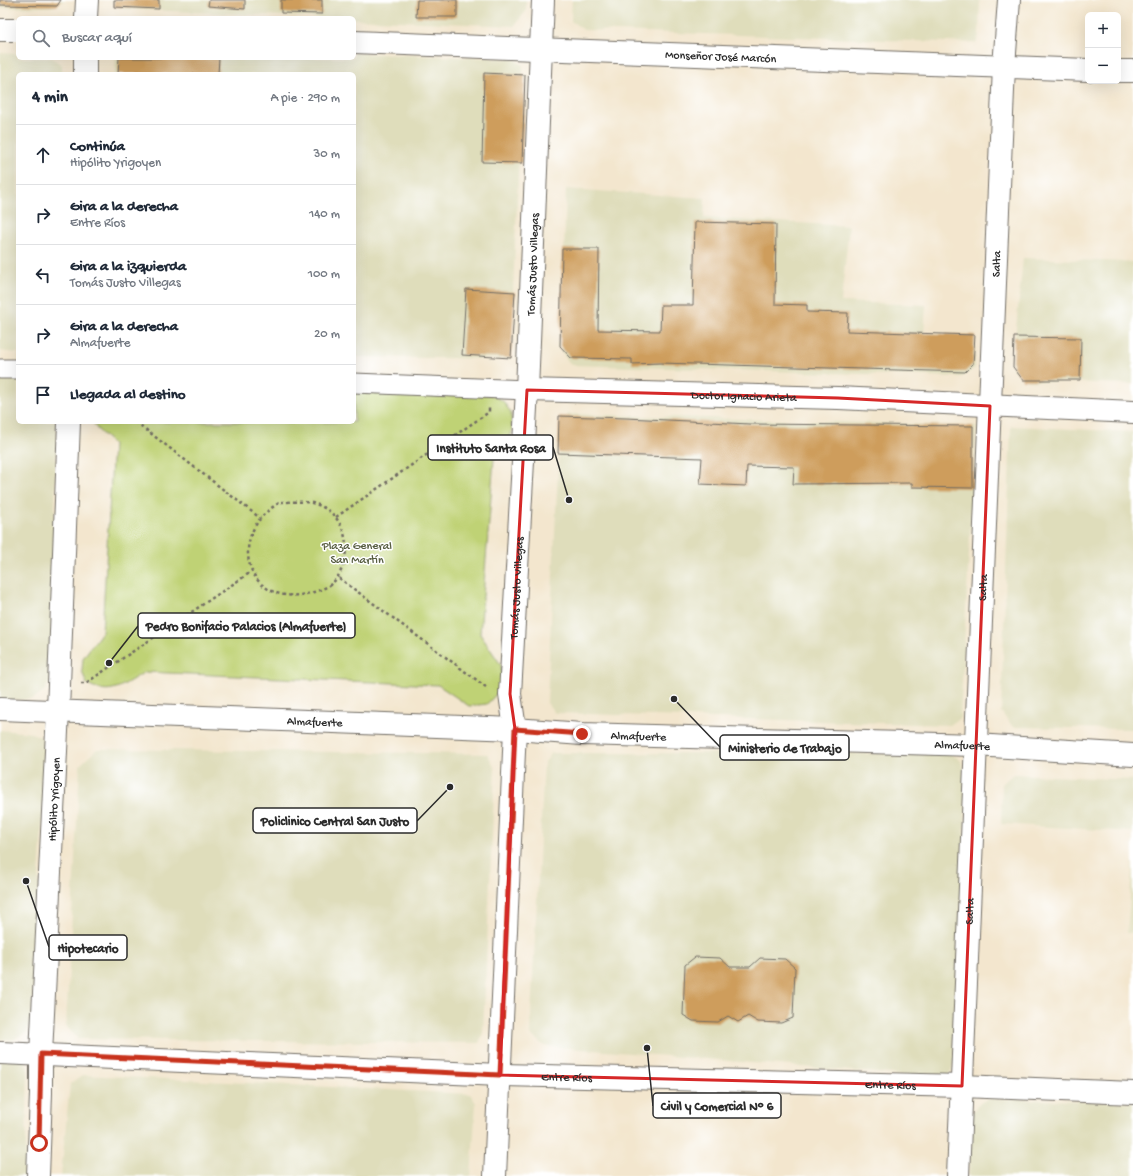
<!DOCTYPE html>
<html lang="es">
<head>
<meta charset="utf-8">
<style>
  body { margin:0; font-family:"Gochi Hand",sans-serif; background:#f6f6f7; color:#1f2937 }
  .controls { position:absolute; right:12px; top:12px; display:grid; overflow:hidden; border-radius:6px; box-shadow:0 4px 16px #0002 }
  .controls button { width:36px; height:36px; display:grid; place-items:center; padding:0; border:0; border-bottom:1px solid #e0e1e3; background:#fff; color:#1f2937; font:20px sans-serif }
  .stop { position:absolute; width:12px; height:12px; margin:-9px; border:3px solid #c8321e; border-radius:50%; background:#fff }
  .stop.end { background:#c8321e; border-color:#fff; box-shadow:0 1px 4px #0008 }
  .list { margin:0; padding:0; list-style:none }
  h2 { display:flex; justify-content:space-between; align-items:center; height:52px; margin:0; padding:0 16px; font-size:17px }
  h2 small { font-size:13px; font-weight:400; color:#747a83 }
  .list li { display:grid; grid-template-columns:26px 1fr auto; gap:12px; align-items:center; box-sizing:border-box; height:60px; padding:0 16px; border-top:1px solid #e0e1e3 }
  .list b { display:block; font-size:15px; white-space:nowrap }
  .list p { margin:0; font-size:13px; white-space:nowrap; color:#747a83 }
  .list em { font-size:13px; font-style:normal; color:#747a83 }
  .icon { flex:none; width:22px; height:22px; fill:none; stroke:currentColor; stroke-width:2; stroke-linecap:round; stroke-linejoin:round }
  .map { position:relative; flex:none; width:1133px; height:1176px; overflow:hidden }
  .search { position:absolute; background:#fff; box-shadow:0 4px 16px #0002; left:16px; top:16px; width:340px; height:44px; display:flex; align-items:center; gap:10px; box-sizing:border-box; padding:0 14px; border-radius:6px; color:#747a83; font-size:15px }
  .panel { position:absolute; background:#fff; box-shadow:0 4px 16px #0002; left:16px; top:72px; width:340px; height:352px; border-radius:6px }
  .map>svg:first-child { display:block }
  .built { fill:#dfddbb }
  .green { fill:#bfd275; stroke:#757e50 }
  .building { fill:#ce9d5c }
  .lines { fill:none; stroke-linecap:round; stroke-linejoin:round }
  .pedestrian-casing { stroke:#716c64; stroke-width:21 }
  .minor-casing { stroke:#716c64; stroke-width:24 }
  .tertiary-casing { stroke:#716c64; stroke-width:24 }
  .path { stroke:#716c64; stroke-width:2.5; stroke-dasharray:3 3; stroke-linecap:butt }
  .pedestrian { stroke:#fff; stroke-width:19 }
  .minor { stroke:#fff; stroke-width:22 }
  .tertiary { stroke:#fff; stroke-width:22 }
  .route { stroke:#c8321e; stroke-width:5 }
  .marked { fill:none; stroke:#d62828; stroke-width:3; stroke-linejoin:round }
  .labels { text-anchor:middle; stroke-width:3; stroke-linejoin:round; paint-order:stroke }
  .street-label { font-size:12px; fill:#2b2b2b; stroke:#fff }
  .park-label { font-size:12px; fill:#575d41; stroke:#fff }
  .leader { fill:none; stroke:#2b2b2b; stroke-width:1.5 }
  .callout-dot { fill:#2b2b2b; stroke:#fff; stroke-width:1.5 }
  .callout { fill:#fff; stroke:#2b2b2b; stroke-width:1.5 }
  .callout-label { font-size:13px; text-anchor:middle; font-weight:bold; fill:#2b2b2b }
</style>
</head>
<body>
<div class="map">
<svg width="1133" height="1176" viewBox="0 0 1133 1176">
  <rect width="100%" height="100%" fill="#fff"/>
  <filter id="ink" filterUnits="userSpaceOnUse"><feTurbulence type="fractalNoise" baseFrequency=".025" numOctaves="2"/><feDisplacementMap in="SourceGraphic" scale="8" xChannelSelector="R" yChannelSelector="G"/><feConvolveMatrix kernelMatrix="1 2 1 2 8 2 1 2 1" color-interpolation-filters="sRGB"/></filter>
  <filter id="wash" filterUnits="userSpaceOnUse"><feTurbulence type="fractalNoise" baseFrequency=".012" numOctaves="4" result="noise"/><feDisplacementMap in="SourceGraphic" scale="16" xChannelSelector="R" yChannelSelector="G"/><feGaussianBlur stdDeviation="0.9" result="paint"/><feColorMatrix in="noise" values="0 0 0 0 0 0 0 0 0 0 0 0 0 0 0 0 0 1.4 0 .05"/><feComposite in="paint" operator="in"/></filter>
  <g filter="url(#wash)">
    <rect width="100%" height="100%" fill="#f3e6ce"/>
    <path class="built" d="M0 0H65L53 7 0 8Z
      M115 0H526V11L514 26 123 9Z
      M572 0H980L979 36 976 43 584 30 571 21Z
      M0 53 18 54V58H52L62 65V74H18V353L0 351Z
      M354 53 514 59 523 66 510 359 354 357V74H115L116 58H354Z
      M566 189 705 198 704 218 849 226 841 302 926 305 924 333 975 335V368L962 377 571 365 561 351Z
      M1023 258 1133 262V384L1028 381 1012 369Z
      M0 377H18V422H57L51 678 45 690 33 699 13 700H0Z
      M568 414 976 426 960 718 950 725 555 713 547 703 560 426Z
      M1011 426 1133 432V729L1013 727 1001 712Z
      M0 730 32 733 43 738 46 755 31 1019 27 1032 13 1040 0 1039Z
      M97 749 488 754 495 769 483 1033 479 1043 78 1039 66 1026 80 765Z
      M552 753 950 754 960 759 967 776 954 1064 949 1075 939 1078 544 1046 530 1034 544 763Z
      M1013 774 1133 780V832L1001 824 1002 784Z
      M1133 860V933H1127Z
      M0 1056 25 1061 28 1070 25 1176H0Z
      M84 1075 470 1094 476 1103 471 1176H61L70 1084Z
      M991 1099 1133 1102V1176H969L971 1115 980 1102Z"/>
    <path class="green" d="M354 392 493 395 503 401 511 413 512 430 509 445 494 459 480 634 501 665 502 688 487 704 469 706 438 685 145 672C122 685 111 698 86 683L82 670 83 658 102 632 113 444 97 429 93 422H354Z"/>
    <g id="blocks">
      <path class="building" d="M0 0H61L57 6 0 5Z
        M114 0H159V9L114 7Z
        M209 0H245V9L208 6Z
        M281 0H322V14L281 13Z
        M417 0H457V17H416Z
        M119 58H219L218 74H118Z
        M484 73 525 75 522 163 482 162Z
        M695 222 776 224 775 304 807 305V312L848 313 847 331 975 335 973 364 965 372 660 363 632 364V359L571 358 560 346 562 249H599L598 330 660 331 661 305H693Z
        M466 289 515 292 511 358 462 355Z
        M1014 337 1081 338 1080 380H1023L1013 367Z
        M559 416 626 418 750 424 973 426V488L912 487V483L793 484 794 467 747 466 746 486 700 484 702 458 558 453Z
        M695 957 720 958 730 967H750L760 958 785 959 795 968 793 1018 781 1023 758 1022 748 1016 738 1022 728 1016 718 1022 693 1021 683 1015 685 965Z"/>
    </g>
  </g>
  <g filter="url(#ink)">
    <use href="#blocks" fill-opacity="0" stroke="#716c64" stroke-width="1"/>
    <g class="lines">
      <defs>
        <path id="pedestrian" d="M0 369H18
          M354 383 527 390"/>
        <g id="minor">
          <path d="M0 30H18"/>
          <path id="s1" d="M354 42 1088 70"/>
          <path d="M1118 71H1133"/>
          <path id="s2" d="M0 1053 500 1075 962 1086 1133 1093"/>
          <path id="s3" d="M958 1176 1004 66 1009 0"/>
        </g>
        <g id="tertiary">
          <path d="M86 18 87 0"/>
          <path d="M85 74V58"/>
          <path id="s4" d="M527 390 838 398 1133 412"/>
          <path id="s5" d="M0 709 515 729 582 734 976 745 1133 755"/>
          <path id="s6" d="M38 1176 41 1093V1054L58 711 69 422"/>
          <path id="s7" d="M495 1176 515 729 510 694 527 390 543 0"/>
        </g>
      </defs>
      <use href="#pedestrian" class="pedestrian-casing"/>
      <use href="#minor" class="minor-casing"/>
      <use href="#tertiary" class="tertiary-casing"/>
      <path class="path" d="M136 422 260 518
        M281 502C291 502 302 501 312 503 340 510 352 538 343 565 338 581 330 587 314 592 246 613 223 533 281 502Z
        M336 517 489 412V408
        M339 578 486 687
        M81 683H86L251 572"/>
      <use href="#pedestrian" class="pedestrian"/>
      <use href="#minor" class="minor"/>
      <use href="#tertiary" class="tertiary"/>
    </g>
  </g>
  <g class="lines" filter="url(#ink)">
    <path class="route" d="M39 1143 41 1054 500 1075 515 729 582 734"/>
  </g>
  <path class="marked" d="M527 390 838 398 990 406 962 1086 500 1075 515 729 510 694Z"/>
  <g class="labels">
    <g class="street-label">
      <text dy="4" stroke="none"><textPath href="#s1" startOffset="367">Monseñor José Marcón</textPath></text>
      <text dy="4" stroke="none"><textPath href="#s3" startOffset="913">Salta</textPath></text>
      <text dy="4" stroke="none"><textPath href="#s7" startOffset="913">Tomás Justo Villegas</textPath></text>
      <text dy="4" stroke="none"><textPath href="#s4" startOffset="217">Doctor Ignacio Arieta</textPath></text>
      <text dy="4" stroke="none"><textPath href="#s7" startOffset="589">Tomás Justo Villegas</textPath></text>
      <text dy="4" stroke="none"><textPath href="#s3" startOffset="589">Salta</textPath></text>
      <text dy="4" stroke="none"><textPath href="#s5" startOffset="315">Almafuerte</textPath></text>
      <text dy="4" stroke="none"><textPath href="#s5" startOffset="639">Almafuerte</textPath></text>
      <text dy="4" stroke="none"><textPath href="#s5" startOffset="963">Almafuerte</textPath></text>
      <text dy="4" stroke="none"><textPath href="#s6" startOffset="377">Hipólito Yrigoyen</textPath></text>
      <text dy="4" stroke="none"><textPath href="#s3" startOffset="265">Salta</textPath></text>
      <text dy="4" stroke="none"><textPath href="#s2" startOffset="567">Entre Ríos</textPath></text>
      <text dy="4" stroke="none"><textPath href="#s2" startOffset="891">Entre Ríos</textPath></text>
    </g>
    <g class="park-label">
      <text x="357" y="549">Plaza General<tspan x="357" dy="14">San Martín</tspan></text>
    </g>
  </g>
  <path class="leader" d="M569 500L553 447M109 663L138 626M674 699L720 747M450 787L417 821M26 881L49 947M647 1048L653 1106"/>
  <g class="callout-dot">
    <circle cx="569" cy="500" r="4"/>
    <circle cx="109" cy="663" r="4"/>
    <circle cx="674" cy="699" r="4"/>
    <circle cx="450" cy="787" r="4"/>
    <circle cx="26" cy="881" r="4"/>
    <circle cx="647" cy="1048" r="4"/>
  </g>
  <g class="callout">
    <rect x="428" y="435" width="125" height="25" rx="4"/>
    <rect x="138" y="613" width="217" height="25" rx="4"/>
    <rect x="720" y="735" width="129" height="25" rx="4"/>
    <rect x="253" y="808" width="164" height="25" rx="4"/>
    <rect x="49" y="935" width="78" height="25" rx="4"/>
    <rect x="653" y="1093" width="128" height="25" rx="4"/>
  </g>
  <g class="callout-label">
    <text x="491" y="452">Instituto Santa Rosa</text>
    <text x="246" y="630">Pedro Bonifacio Palacios (Almafuerte)</text>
    <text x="785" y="752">Ministerio de Trabajo</text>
    <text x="335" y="825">Policlinico Central San Justo</text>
    <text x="88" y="952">Hipotecario</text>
    <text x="717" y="1110">Civil y Comercial N° 6</text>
  </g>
</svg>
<div class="controls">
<button>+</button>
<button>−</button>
</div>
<div class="stop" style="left:39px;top:1143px"></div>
<div class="stop end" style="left:582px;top:734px"></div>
<div class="search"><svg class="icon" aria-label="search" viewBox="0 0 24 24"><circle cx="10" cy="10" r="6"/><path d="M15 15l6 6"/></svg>Buscar aquí</div>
<section class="panel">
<h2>4 min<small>A pie · 290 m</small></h2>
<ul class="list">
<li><svg class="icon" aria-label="ahead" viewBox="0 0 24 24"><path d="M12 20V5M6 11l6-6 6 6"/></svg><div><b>Continúa</b><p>Hipólito Yrigoyen</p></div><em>30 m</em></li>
<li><svg class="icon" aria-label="right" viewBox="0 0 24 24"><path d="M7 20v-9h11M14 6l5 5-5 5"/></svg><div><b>Gira a la derecha</b><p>Entre Ríos</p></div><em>140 m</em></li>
<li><svg class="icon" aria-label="left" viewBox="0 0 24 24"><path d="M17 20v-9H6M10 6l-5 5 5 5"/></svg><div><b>Gira a la izquierda</b><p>Tomás Justo Villegas</p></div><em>100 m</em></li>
<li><svg class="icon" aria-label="right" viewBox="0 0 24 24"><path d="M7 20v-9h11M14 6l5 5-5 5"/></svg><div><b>Gira a la derecha</b><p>Almafuerte</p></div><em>20 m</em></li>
<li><svg class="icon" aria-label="arrive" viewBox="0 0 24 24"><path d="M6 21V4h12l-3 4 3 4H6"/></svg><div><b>Llegada al destino</b></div></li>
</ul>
</section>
</div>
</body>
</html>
